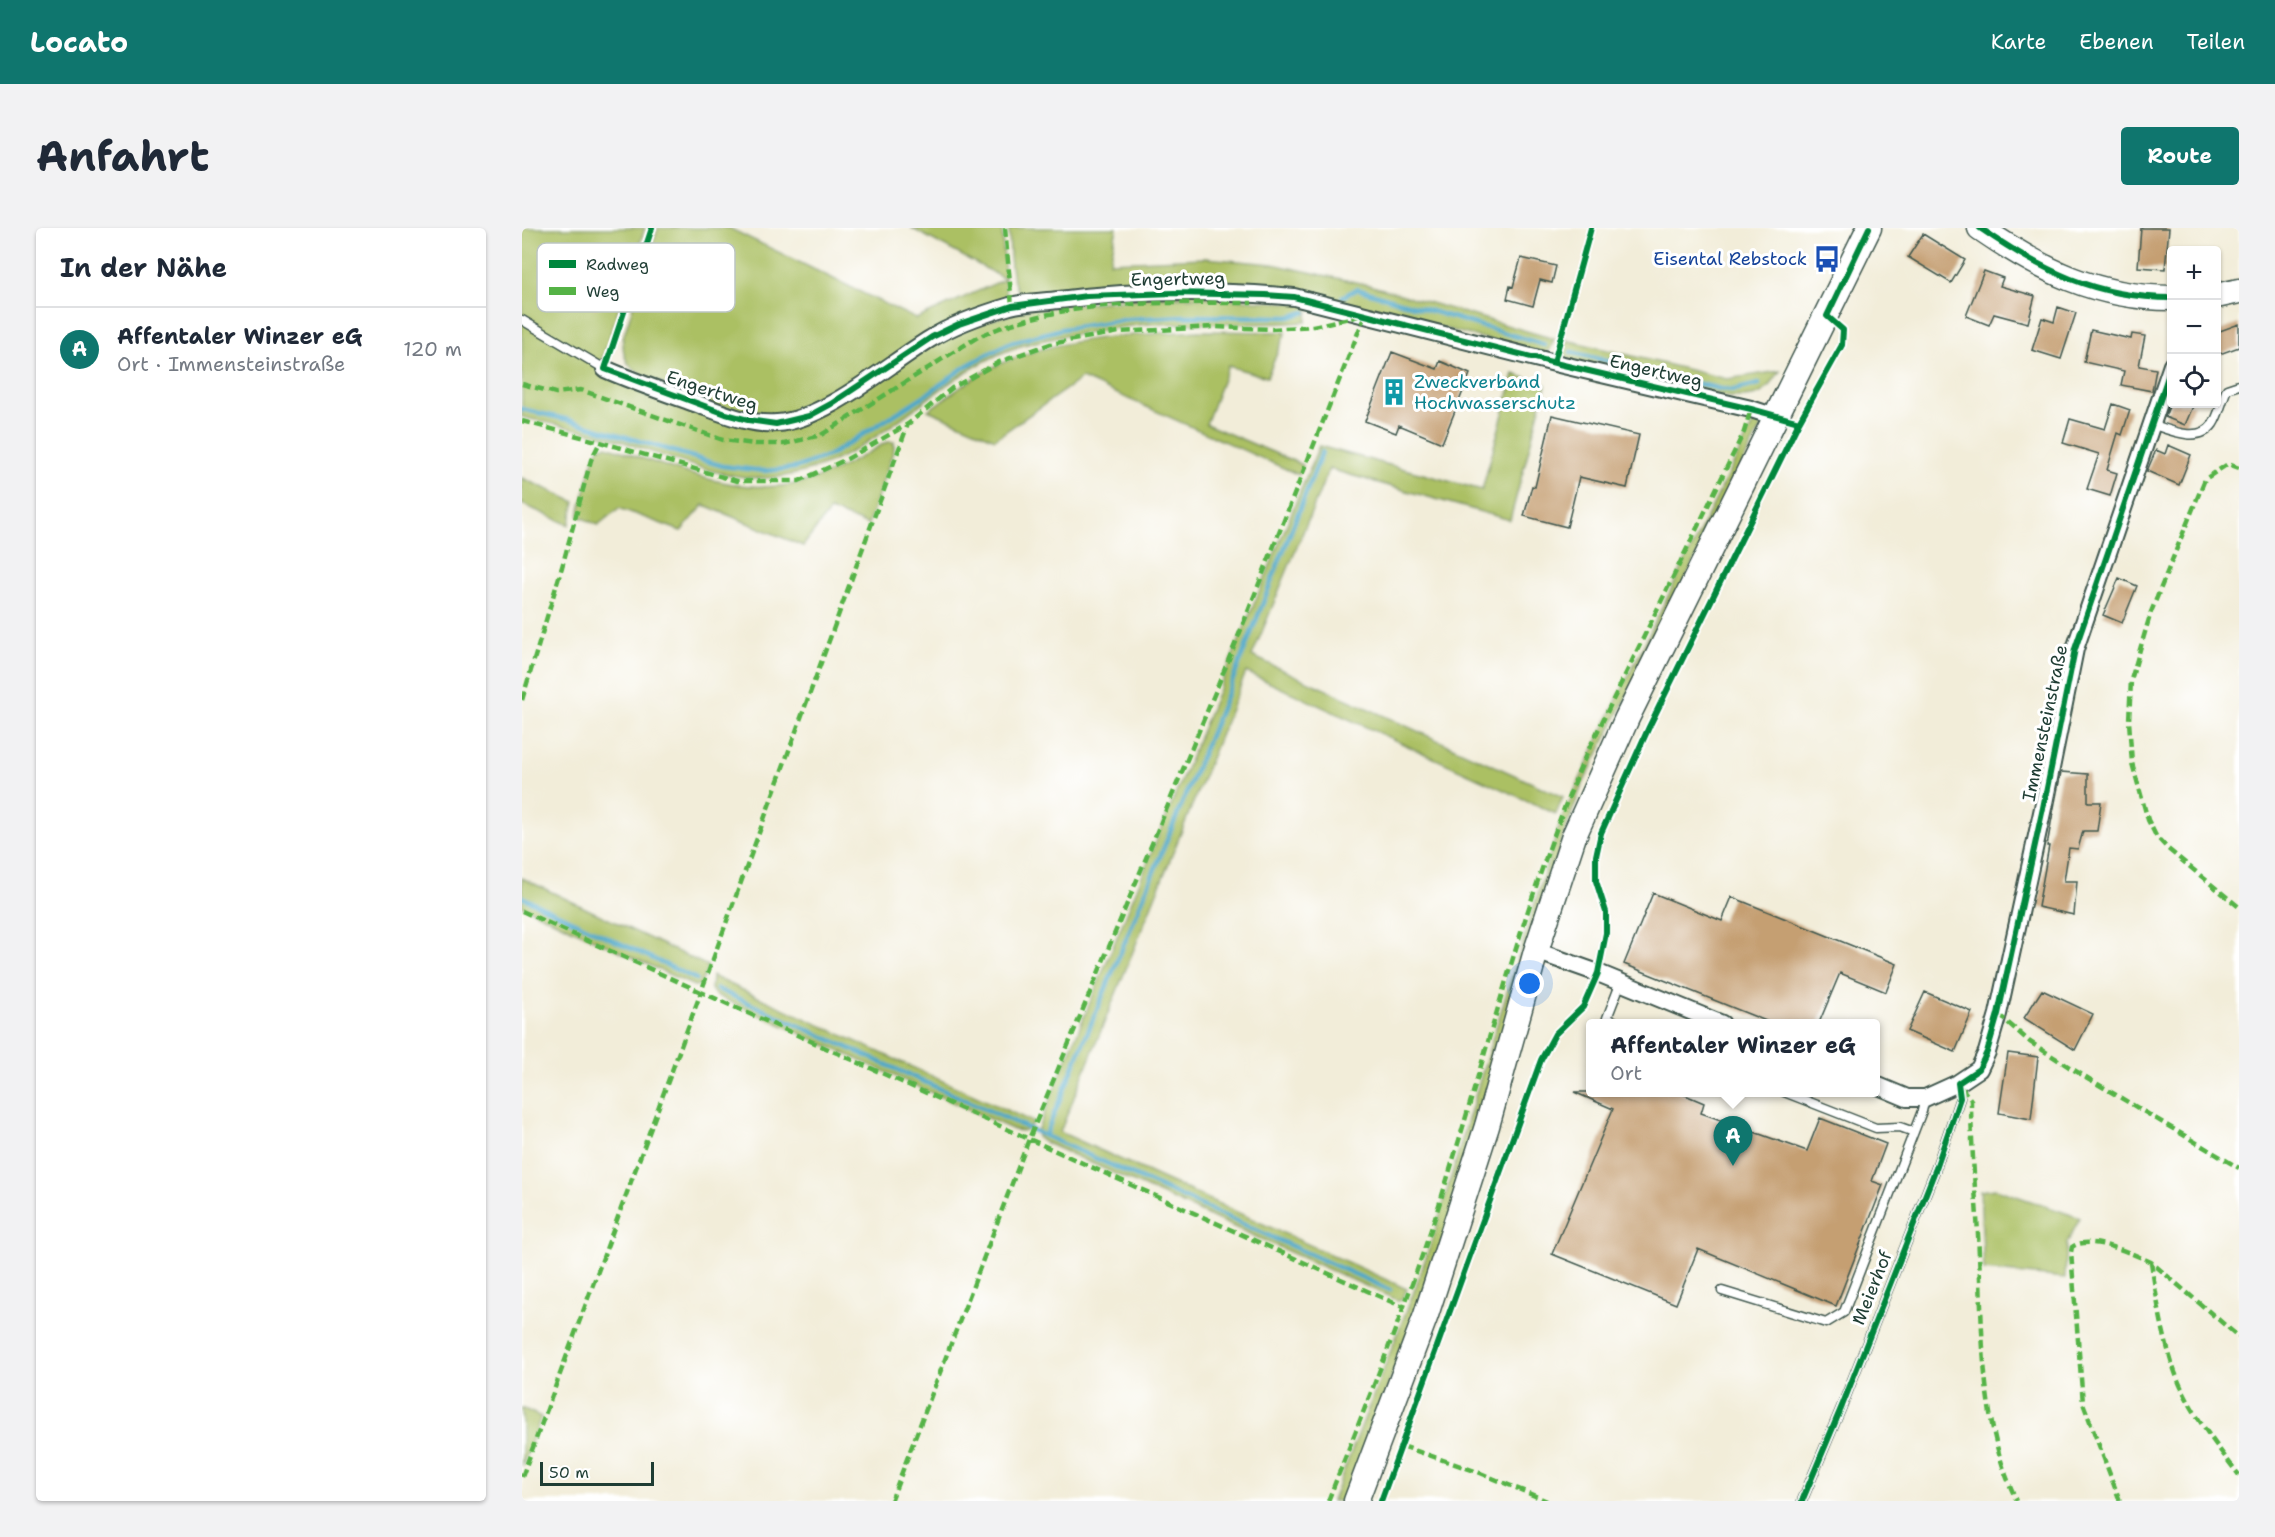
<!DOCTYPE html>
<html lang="de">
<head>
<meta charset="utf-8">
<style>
  body { margin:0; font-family:"Shantell Sans",sans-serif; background:#f2f2f3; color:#1f2937 }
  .controls { position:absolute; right:18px; top:18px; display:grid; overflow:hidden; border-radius:6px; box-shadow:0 2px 4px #0004 }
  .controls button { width:54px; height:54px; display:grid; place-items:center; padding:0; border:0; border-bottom:2px solid #e0e1e3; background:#fff; color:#1f2937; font:30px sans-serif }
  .scale { position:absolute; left:18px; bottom:15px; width:114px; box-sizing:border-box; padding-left:6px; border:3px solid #1f3d34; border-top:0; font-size:16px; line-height:21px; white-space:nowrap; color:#1f3d34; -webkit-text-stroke:4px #fff; paint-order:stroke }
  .you { position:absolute; left:1008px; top:756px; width:21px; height:21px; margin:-15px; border:4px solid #fff; border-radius:50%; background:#1a73e8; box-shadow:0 0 0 9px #1a73e833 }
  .badge { display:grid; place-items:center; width:39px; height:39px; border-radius:50%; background:#0f766e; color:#fff; font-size:20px; font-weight:700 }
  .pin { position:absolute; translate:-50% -50px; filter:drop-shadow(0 2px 3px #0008) }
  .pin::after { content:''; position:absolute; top:32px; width:21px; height:18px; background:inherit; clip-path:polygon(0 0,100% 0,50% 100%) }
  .popup { position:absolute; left:1064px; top:791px; width:294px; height:78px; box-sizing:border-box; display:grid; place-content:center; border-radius:6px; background:#fff; filter:drop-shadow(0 2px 4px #0005); font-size:20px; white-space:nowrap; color:#747a83 }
  .popup b { font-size:22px; color:#1f2937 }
  .popup::after { content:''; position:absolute; left:50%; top:100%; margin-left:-12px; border:12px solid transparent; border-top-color:#fff }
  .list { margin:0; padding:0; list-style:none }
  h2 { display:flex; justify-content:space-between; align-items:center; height:78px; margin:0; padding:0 24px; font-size:26px }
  h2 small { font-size:20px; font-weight:400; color:#747a83 }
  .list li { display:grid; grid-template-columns:39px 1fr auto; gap:18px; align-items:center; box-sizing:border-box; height:84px; padding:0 24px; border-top:2px solid #e0e1e3 }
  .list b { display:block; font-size:22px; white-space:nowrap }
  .list p { margin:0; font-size:20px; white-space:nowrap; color:#747a83 }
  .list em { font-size:20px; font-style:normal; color:#747a83 }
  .icon { flex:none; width:33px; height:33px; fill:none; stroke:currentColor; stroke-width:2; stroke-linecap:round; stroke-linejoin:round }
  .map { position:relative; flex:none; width:1717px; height:1273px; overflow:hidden; border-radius:6px }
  header { display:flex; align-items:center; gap:36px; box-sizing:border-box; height:84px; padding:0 30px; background:#0f766e; color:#fff }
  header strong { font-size:28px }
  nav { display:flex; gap:33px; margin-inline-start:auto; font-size:21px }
  .intro { display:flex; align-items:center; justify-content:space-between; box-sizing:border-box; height:144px; padding:0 36px }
  h1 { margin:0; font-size:42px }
  .button { padding:15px 27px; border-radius:6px; background:#0f766e; color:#fff; font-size:21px; font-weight:700 }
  main { display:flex; gap:36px; padding:0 36px }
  aside { flex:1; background:#fff; border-radius:6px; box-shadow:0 2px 4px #0004 }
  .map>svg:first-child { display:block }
  .green { fill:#abc064; stroke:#657e4c; stroke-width:1.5 }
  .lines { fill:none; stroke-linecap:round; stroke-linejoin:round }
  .stream { stroke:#4da8cb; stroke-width:4.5 }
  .building { fill:#c59f72 }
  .lane-casing { stroke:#3f574d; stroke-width:11 }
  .street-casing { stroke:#3f574d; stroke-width:20 }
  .secondary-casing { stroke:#3f574d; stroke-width:27 }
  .lane { stroke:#fff; stroke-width:8 }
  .street { stroke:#fff; stroke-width:16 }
  .secondary { stroke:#fff; stroke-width:24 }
  .quiet { stroke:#55b346; stroke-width:4.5; stroke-dasharray:9 4.5; stroke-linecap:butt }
  .cycleway-casing { stroke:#fff; stroke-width:10 }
  .cycleway { stroke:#00873e; stroke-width:6 }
  .labels { text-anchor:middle; stroke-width:6; stroke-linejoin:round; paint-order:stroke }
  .transit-label { font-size:18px; fill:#164399; stroke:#fff; text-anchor:end }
  .street-label { font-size:18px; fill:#1f3d34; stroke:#fff }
  .culture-label { font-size:18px; fill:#0d838f; stroke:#fff; text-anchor:start }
  .key { fill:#fff; stroke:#bcc5c2; stroke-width:1.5 }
  .key-label { font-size:16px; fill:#1f3d34 }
</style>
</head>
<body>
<header>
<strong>Locato</strong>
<nav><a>Karte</a><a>Ebenen</a><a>Teilen</a></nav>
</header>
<div class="intro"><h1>Anfahrt</h1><a class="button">Route</a></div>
<main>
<aside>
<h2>In der Nähe<small></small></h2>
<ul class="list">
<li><span class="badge">A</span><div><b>Affentaler Winzer eG</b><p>Ort · Immensteinstraße</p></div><em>120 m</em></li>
</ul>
</aside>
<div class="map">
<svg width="1717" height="1273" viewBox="0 0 1717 1273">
  <rect width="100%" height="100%" fill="#fff"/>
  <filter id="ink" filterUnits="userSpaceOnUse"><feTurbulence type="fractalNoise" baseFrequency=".0167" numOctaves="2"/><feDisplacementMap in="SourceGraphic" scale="12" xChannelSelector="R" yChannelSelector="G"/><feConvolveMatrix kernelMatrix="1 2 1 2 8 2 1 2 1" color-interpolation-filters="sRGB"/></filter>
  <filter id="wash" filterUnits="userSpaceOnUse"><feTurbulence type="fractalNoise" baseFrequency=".008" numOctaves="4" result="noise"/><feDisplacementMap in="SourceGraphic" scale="24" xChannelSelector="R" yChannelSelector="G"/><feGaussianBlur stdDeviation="1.35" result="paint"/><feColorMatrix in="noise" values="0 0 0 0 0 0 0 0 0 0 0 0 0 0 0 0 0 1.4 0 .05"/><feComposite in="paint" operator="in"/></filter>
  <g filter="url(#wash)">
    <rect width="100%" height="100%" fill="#f2edd9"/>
    <path class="green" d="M0 0H123L76 144 258 199 433 103 509 80 656 68 787 76 784 94C733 98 681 94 630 96 607 97 585 102 562 105 537 109 511 113 487 122 400 156 341 248 241 250 196 251 136 225 93 211 62 202 31 196 0 189Z
      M136 0H207L394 91 483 51 389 0H480L484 68 478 76C442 97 406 117 371 137 333 158 290 188 245 188 210 188 177 171 146 158 119 146 99 144 101 110Z
      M487 0H595L588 34 683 30 750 36 847 57 1032 111 1028 122 1020 125 798 69 503 70C486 62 488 18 487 0Z
      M677 103 764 104 745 149 706 138 684 196 781 237 777 247 560 150 473 211 406 182C430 166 454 146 480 135 541 108 612 107 677 103Z
      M1044 112 1205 151 1258 143C1242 168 1236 170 1207 169L1048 132C1040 127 1042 121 1044 112Z
      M992 146 1024 157 988 292 807 241 730 428 1041 569 1034 586 724 444 538 904 885 1061 880 1071 875 1072 520 913 515 909V903L797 218 960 262Z
      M1233 192 1238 193 1239 199 1059 560 1040 612 924 1004 823 1273H810L891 1066 911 1010 966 825 1039 592 1096 469Z
      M365 214H372V221L346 297 308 282 281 318 182 277 159 303 97 280 76 297 56 288 72 230 78 219 85 218C143 237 210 268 273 256 306 250 336 230 365 214Z
      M0 250 53 274 47 297 0 276Z
      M0 650 186 738 178 757 172 758 0 678Z
      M190 748 511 894C506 903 502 904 492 902L193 767 189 761Z
      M1474 961 1558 990 1545 1015 1543 1050 1462 1042 1458 963Z
      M0 1180 19 1189 0 1238Z"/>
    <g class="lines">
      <path class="stream" d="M820 69 835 61 1023 117
        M1049 124 1198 161 1212 162 1237 156
        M0 181 47 192 201 238 242 243 273 240 308 227 405 166 444 138 487 115 540 101 606 91 664 88 767 89 783 84
        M0 669 174 751
        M195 761 868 1062
        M523 908 712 449 800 224"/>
    </g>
    <g id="blocks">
      <path class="building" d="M1619 0H1647L1643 41 1616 39Z
        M1401 6 1443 32 1429 55 1386 29Z
        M999 30 1034 38 1030 55 1018 52 1011 78 985 71 988 58 991 59Z
        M46 33 87 51 74 81 33 63Z
        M1462 43 1481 50 1478 58 1513 68 1506 95 1472 86 1467 97 1444 88Z
        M1536 79 1554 85 1539 131 1510 122 1520 90 1532 94Z
        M1717 96V119L1695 127V104Z
        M1569 102 1609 111 1610 106 1623 108 1617 138 1634 141 1630 163 1599 157 1602 143 1562 134Z
        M870 124 915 141 918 133 948 146 920 215 877 197 874 205 843 193Z
        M1591 176 1608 182 1600 207 1596 205 1585 242 1595 245 1588 268 1565 261 1577 226 1541 215 1548 191 1583 201Z
        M1648 176H1672L1663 197 1643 189Z
        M1030 187 1117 207 1105 260 1057 249 1045 299 1002 288 1010 258 1013 259Z
        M1646 217 1669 227 1657 257 1625 243 1634 222 1643 226Z
        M1597 350 1615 358 1600 395 1581 387Z
        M1539 544 1566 546V574H1579L1575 603H1561L1556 621 1547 620 1542 653H1555L1552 687 1516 679 1527 618H1525L1529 595Z
        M1131 665 1200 693 1210 669 1375 736 1364 764 1318 745 1297 795H1249L1102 736Z
        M1520 762 1571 786 1553 822 1502 790Z
        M1403 764 1450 784 1433 824 1385 803Z
        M1486 825 1516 829 1509 891 1477 885Z
        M1052 864H1156L1182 875 1179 885 1285 923 1298 890 1364 916 1350 953 1361 957 1314 1078 1176 1021 1154 1076 1030 1026 1091 881Z"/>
    </g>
  </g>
  <g filter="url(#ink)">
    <use href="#blocks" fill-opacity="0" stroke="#3f574d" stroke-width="1.5"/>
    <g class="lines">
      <defs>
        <path id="lane" d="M0 92 83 141
          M1629 196C1647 202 1677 216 1691 196 1697 187 1700 172 1705 161L1717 157
          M1098 796 1085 790 1099 754
          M1262 864 1354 900 1378 899 1392 904
          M1200 1063 1304 1095 1322 1084 1400 883 1403 870
          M1280 1273 1320 1178 1414 940 1438 870 1436 855"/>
        <path id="street" d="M83 141C110 153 139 163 167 173 194 182 225 198 255 195 302 192 367 136 408 111 432 96 461 86 488 78 503 74 521 74 537 72 614 62 695 62 772 69L1037 136 1229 181 1254 189
          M1014 723 1076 745 1200 796
          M1354 857 1385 870H1403L1436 855 1457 841 1465 824 1476 786 1521 580 1553 421 1650 137"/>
        <path id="secondary" d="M1458 0C1519 42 1574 70 1650 70
          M1694 68 1717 63
          M834 1273 904 1087 965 898 1014 723 1052 608 1105 490 1347 0"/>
      </defs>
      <use href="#lane" class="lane-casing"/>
      <use href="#street" class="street-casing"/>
      <use href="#secondary" class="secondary-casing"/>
      <use href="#lane" class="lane"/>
      <use href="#street" class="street"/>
      <use href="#secondary" class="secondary"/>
      <path class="quiet" d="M483 0 490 78
        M843 87 714 414 507 911 881 1079
        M0 156 34 165 59 162 201 212 233 216H262L299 207 454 110C539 70 638 75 730 75
        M0 193 78 214
        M1717 240 1706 236 1683 251 1629 384 1609 452 1607 493 1610 535 1626 592 1634 608 1646 621 1717 679
        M0 472 40 339 69 232 78 214 215 253H277L325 231 386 196
        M0 683 179 764 386 196 430 160 477 134 528 116 597 104 692 99 750 101 791 98 837 88
        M1476 786 1508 814 1552 842 1717 940
        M1439 859 1449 872C1449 924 1455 975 1457 1027 1461 1109 1458 1198 1495 1273
        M1629 1034C1635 1073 1643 1124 1659 1159 1674 1191 1696 1220 1717 1247
        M880 1218 956 1244 1025 1273
        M0 1249 179 764 507 911 369 1273
        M806 1273C847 1169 890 1065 923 958 968 814 1004 665 1064 527L1222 204 1229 181
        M1598 1273 1561 1175 1549 1024 1550 1019C1568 1006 1611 1026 1629 1034L1717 1109"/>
      <defs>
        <path id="cycleway" d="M130 0 83 141 204 186 226 192 254 196 287 188 309 176 410 109 437 96 490 78 565 68 652 65 743 67 772 69 1037 136 1229 181 1277 194
          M1458 0C1519 42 1574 70 1650 70
          M1032 134 1069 0
          M859 1273 1019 832 1033 806 1061 779 1076 745 1084 705V684L1074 653V628L1079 605 1127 499 1277 194 1320 117 1321 102 1305 88 1347 0
          M1280 1273 1320 1178 1414 940 1438 870 1436 855 1457 841 1465 824 1476 786 1521 580 1553 421 1650 137"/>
      </defs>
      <use href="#cycleway" class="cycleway-casing"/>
      <use href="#cycleway" class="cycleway"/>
    </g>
  </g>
  <defs>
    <symbol id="bus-bare" viewBox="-9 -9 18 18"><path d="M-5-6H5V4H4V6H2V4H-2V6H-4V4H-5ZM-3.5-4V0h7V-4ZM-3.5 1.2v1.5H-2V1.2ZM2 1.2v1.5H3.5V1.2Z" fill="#1a4fb4" stroke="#fff" stroke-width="2.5" paint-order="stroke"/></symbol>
    <symbol id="building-bare" viewBox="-9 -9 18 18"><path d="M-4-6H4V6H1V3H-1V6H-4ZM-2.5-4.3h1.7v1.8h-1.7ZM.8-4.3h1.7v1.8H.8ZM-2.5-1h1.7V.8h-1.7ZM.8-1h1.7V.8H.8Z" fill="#0f9aa8" stroke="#fff" stroke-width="2.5" paint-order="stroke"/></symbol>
  </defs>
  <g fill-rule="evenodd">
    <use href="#bus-bare" x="1286" y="12" width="38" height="38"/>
    <use href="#building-bare" x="853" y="145" width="38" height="38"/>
  </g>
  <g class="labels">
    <g class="transit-label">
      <text x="1285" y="37">Eisental Rebstock</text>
    </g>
    <g class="street-label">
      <text transform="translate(656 51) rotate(-1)" y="6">Engertweg</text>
      <text transform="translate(1134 143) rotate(13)" y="6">Engertweg</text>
      <text transform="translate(190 163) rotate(18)" y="6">Engertweg</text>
      <text transform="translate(1523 495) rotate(-78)" y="6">Immensteinstraße</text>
      <text transform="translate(1350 1060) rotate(-68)" y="6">Meierhof</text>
    </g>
    <g class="culture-label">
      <text x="892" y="160">Zweckverband<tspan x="892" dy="21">Hochwasserschutz</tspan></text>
    </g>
  </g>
  <rect x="15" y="15" width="198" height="69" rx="9" class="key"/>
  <rect x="27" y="32" width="27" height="8" fill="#00873e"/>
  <rect x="27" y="59" width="27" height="8" fill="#55b346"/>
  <g class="key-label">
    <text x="64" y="42">Radweg</text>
    <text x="64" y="69">Weg</text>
  </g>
</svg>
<div class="controls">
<button>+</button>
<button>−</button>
<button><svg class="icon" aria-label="locate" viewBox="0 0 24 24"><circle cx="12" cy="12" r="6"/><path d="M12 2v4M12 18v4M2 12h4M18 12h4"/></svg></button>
</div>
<div class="scale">50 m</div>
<div class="you"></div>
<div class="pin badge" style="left:1211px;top:938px">A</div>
<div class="popup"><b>Affentaler Winzer eG</b>Ort</div>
</div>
</main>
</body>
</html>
